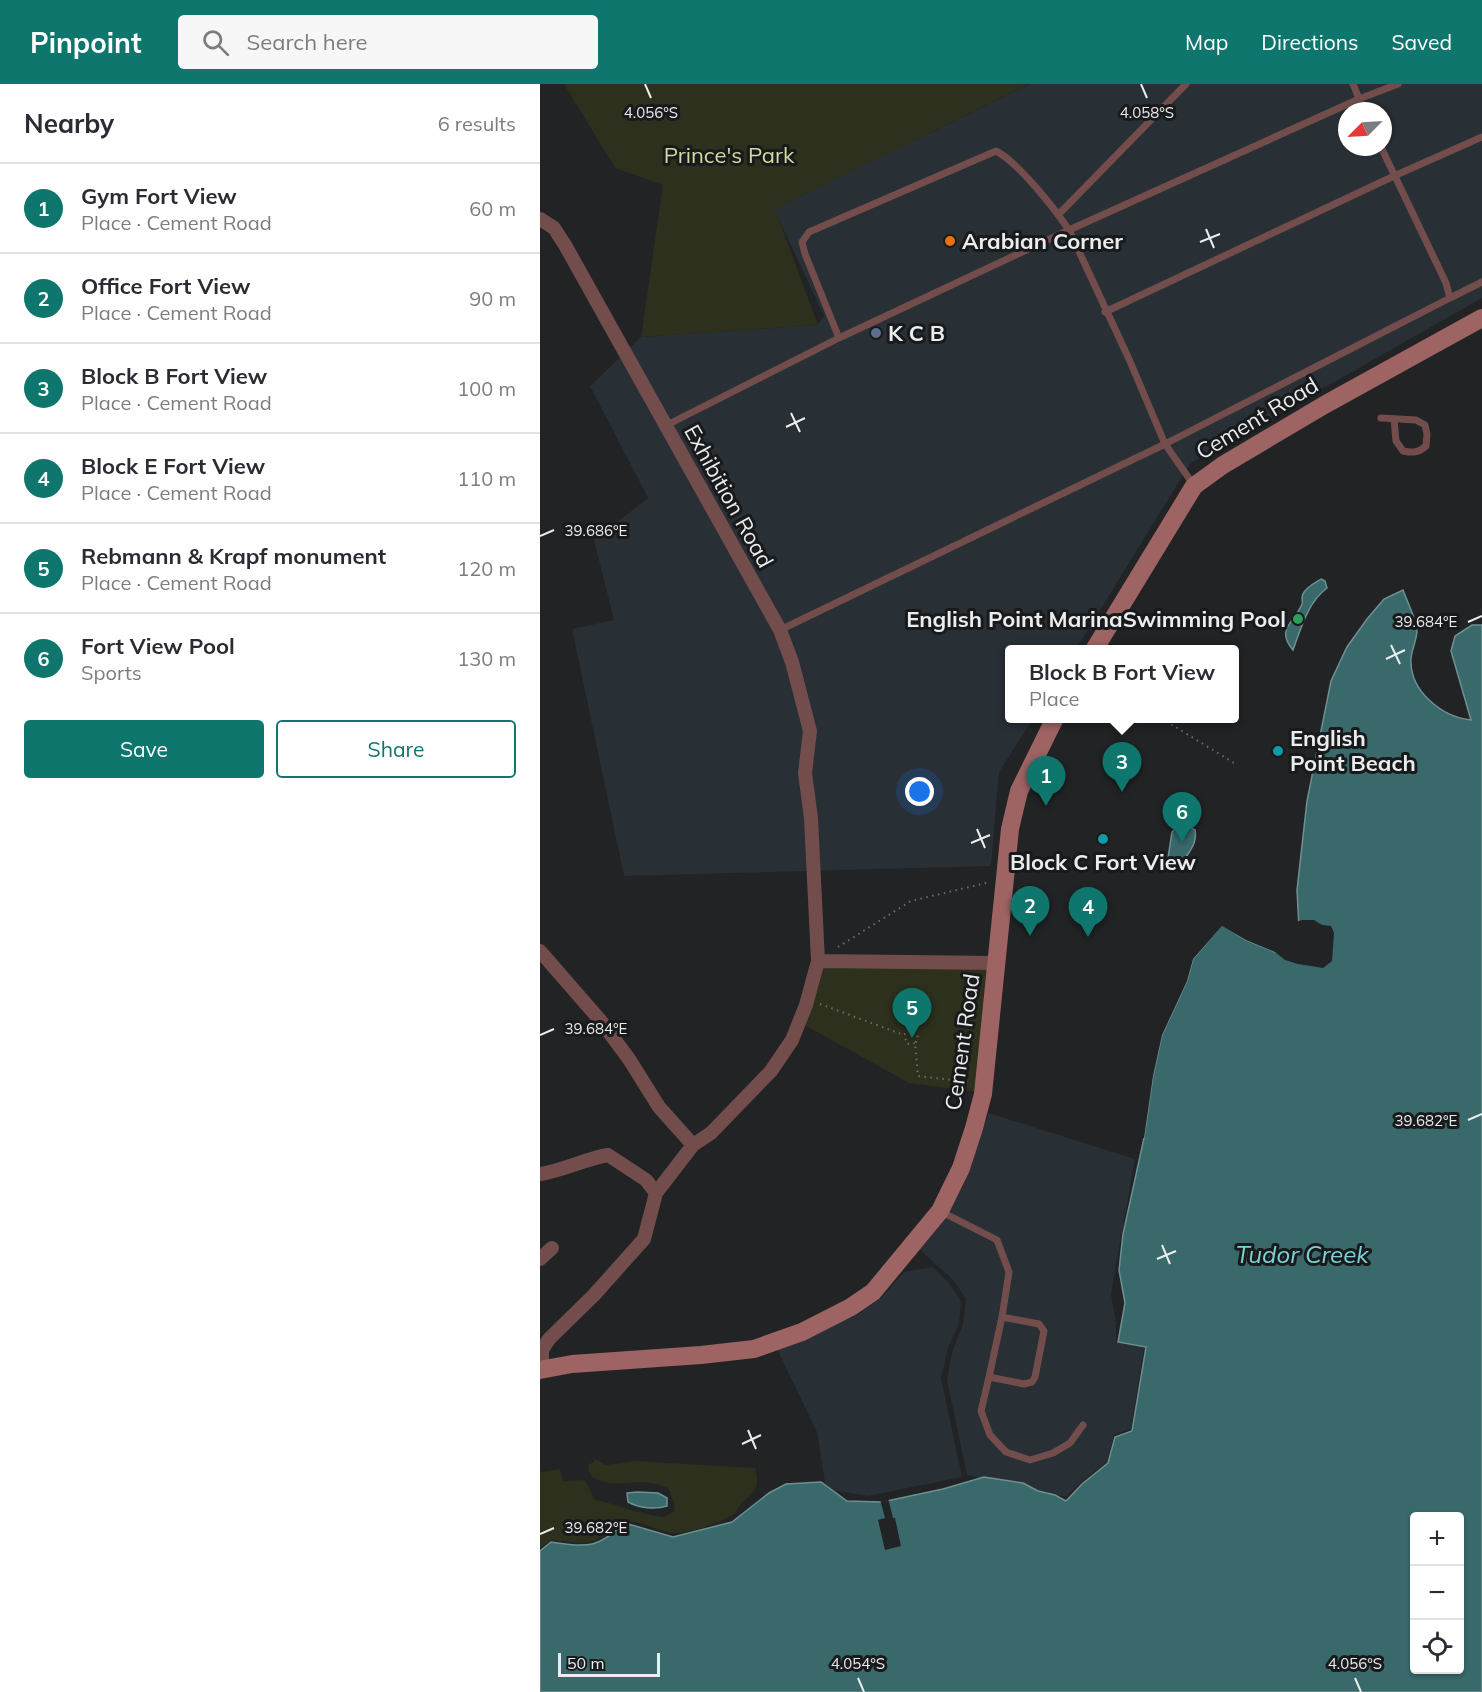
<!DOCTYPE html>
<html lang="en">
<head>
<meta charset="utf-8">
<style>
  body { margin:0; font-family:Mulish,sans-serif; background:#f7f7f7; color:#2b2b33 }
  .controls { position:absolute; right:18px; bottom:18px; display:grid; overflow:hidden; border-radius:6px; box-shadow:0 2px 4px #0004 }
  .controls button { width:54px; height:54px; display:grid; place-items:center; padding:0; border:0; border-bottom:2px solid #e1e1e2; background:#fff; color:#2b2b33; font:30px sans-serif }
  .compass { position:absolute; left:798px; top:18px; width:54px; height:54px; border-radius:50%; background:#fff; box-shadow:0 2px 4px #0004; rotate:246deg }
  .scale { position:absolute; left:18px; bottom:15px; width:102px; box-sizing:border-box; padding-left:6px; border:3px solid #eaeced; border-top:0; font-size:16px; line-height:21px; white-space:nowrap; color:#eaeced; -webkit-text-stroke:4px #181a1c; paint-order:stroke }
  .you { position:absolute; left:380px; top:708px; width:21px; height:21px; margin:-15px; border:4px solid #fff; border-radius:50%; background:#1a73e8; box-shadow:0 0 0 9px #1a73e833 }
  .badge { display:grid; place-items:center; width:39px; height:39px; border-radius:50%; background:#0f766e; color:#fff; font-size:20px; font-weight:700 }
  .pin { position:absolute; translate:-50% -50px; filter:drop-shadow(0 2px 3px #0008) }
  .pin::after { content:''; position:absolute; top:32px; width:21px; height:18px; background:inherit; clip-path:polygon(0 0,100% 0,50% 100%) }
  .popup { position:absolute; left:465px; top:561px; width:234px; height:78px; box-sizing:border-box; display:grid; place-content:center; border-radius:6px; background:#fff; filter:drop-shadow(0 2px 4px #0005); font-size:20px; white-space:nowrap; color:#7c7c81 }
  .popup b { font-size:22px; color:#2b2b33 }
  .popup::after { content:''; position:absolute; left:50%; top:100%; margin-left:-12px; border:12px solid transparent; border-top-color:#fff }
  .list { margin:0; padding:0; list-style:none }
  h2 { display:flex; justify-content:space-between; align-items:center; height:78px; margin:0; padding:0 24px; font-size:26px }
  h2 small { font-size:20px; font-weight:400; color:#7c7c81 }
  .list li { display:grid; grid-template-columns:39px 1fr auto; gap:18px; align-items:center; box-sizing:border-box; height:90px; padding:0 24px; border-top:2px solid #e1e1e2 }
  .list b { display:block; font-size:22px; white-space:nowrap }
  .list p { margin:0; font-size:20px; white-space:nowrap; color:#7c7c81 }
  .list em { font-size:20px; font-style:normal; color:#7c7c81 }
  .actions { display:flex; gap:12px; padding:18px 24px }
  .actions a { flex:1; padding:14px 0; border:2px solid #0f766e; border-radius:6px; text-align:center; font-size:21px; color:#0f766e }
  .actions .main { background:#0f766e; color:#fff }
  .icon { flex:none; width:33px; height:33px; fill:none; stroke:currentColor; stroke-width:2; stroke-linecap:round; stroke-linejoin:round }
  .map { position:relative; flex:none; width:942px; height:1608px; overflow:hidden }
  header { display:flex; align-items:center; gap:36px; box-sizing:border-box; height:84px; padding:0 30px; background:#0f766e; color:#fff }
  header strong { font-size:28px }
  nav { display:flex; gap:33px; margin-inline-start:auto; font-size:21px }
  .search { width:420px; height:54px; background:#f7f7f7; display:flex; align-items:center; gap:15px; box-sizing:border-box; padding:0 21px; border-radius:6px; color:#7c7c81; font-size:22px }
  main { display:flex }
  aside { flex:1; background:#fff }
  .map>svg:first-child { display:block }
  .built { fill:#282f35; fill-rule:evenodd }
  .green { fill:#2c301c }
  .water { fill:#39696b; stroke:#6e9092; stroke-width:1.5; fill-rule:evenodd }
  .pier { fill:#212325 }
  .lines { fill:none; stroke-linecap:round; stroke-linejoin:round }
  .path { stroke:#6a6c6d; stroke-width:2; stroke-dasharray:1.5 4.5; stroke-linecap:butt }
  .lane { stroke:#724d4c; stroke-width:7 }
  .street { stroke:#724d4c; stroke-width:14 }
  .secondary { stroke:#9e6363; stroke-width:18 }
  .ticks { fill:none; stroke:#eaeced; stroke-width:2 }
  .food-dot { fill:#e8710a; stroke:#181a1c; stroke-width:2 }
  .service-dot { fill:#5c6f8a; stroke:#181a1c; stroke-width:2 }
  .leisure-dot { fill:#2e9e5b; stroke:#181a1c; stroke-width:2 }
  .culture-dot { fill:#0f9aa8; stroke:#181a1c; stroke-width:2 }
  .labels { text-anchor:middle; stroke-width:6; stroke-linejoin:round; paint-order:stroke }
  .park-label { font-size:22px; fill:#cedc9e; stroke:#181a1c }
  .poi-label { font-size:22px; font-weight:bold; fill:#eaeced; stroke:#181a1c; text-anchor:start }
  .street-label { font-size:22px; fill:#eaeced; stroke:#181a1c }
  .water-label { font-size:24px; font-style:italic; fill:#7dd2d5; stroke:#181a1c }
  .ticks-label { font-size:15px; text-anchor:middle; fill:#eaeced; stroke:#181a1c; stroke-width:6; stroke-linejoin:round; paint-order:stroke }
</style>
</head>
<body>
<header>
<strong>Pinpoint</strong>
<div class="search"><svg class="icon" aria-label="search" viewBox="0 0 24 24"><circle cx="10" cy="10" r="6"/><path d="M15 15l6 6"/></svg>Search here</div>
<nav><a>Map</a><a>Directions</a><a>Saved</a></nav>
</header>
<main>
<aside>
<h2>Nearby<small>6 results</small></h2>
<ul class="list">
<li><span class="badge">1</span><div><b>Gym Fort View</b><p>Place · Cement Road</p></div><em>60 m</em></li>
<li><span class="badge">2</span><div><b>Office Fort View</b><p>Place · Cement Road</p></div><em>90 m</em></li>
<li><span class="badge">3</span><div><b>Block B Fort View</b><p>Place · Cement Road</p></div><em>100 m</em></li>
<li><span class="badge">4</span><div><b>Block E Fort View</b><p>Place · Cement Road</p></div><em>110 m</em></li>
<li><span class="badge">5</span><div><b>Rebmann &amp; Krapf monument</b><p>Place · Cement Road</p></div><em>120 m</em></li>
<li><span class="badge">6</span><div><b>Fort View Pool</b><p>Sports</p></div><em>130 m</em></li>
</ul>
<div class="actions"><a class="main">Save</a><a>Share</a></div>
</aside>
<div class="map">
<svg width="942" height="1608" viewBox="0 0 942 1608">
  <rect width="100%" height="100%" fill="#212325"/>
  <path class="built" d="M490 0H942V214L650 380 536 565 470 566V634L493 635 459 688 451 782 84 792 32 545 74 536 54 456 108 414 50 302 101 253 277 241 284 232 234 125ZM807 27H843V63H807Z
    M449 1029 595 1075 571 1210 576 1238V1257L604 1264 591 1345 574 1351 567 1378 540 1399 526 1413 427 1391 407 1296 412 1268 423 1240 426 1215 414 1197 380 1166 409 1130Z
    M393 1183 410 1200 421 1217 419 1240 408 1264 401 1294 422 1393 328 1412 286 1405 277 1348 236 1263 270 1252 320 1229 343 1212 364 1188Z"/>
  <path class="green" d="M24 0H489L235 125 278 241 101 253 123 101 75 84Z
    M278 877 457 883 437 1008 369 999 266 942Z
    M54 1374 66 1381 96 1377 215 1384C216 1388 218 1395 217 1400 215 1412 199 1416 196 1429 182 1438 151 1450 134 1449 117 1448 101 1436 84 1437 55 1462 48 1461 11 1456L0 1464V1388L20 1385 23 1397 45 1396 55 1416C79 1420 99 1431 125 1433L134 1427V1418L128 1404C119 1401 109 1398 100 1398 82 1399 68 1402 52 1393L48 1386 49 1380 54 1378Z"/>
  <path class="water" d="M781 495 785 497 787 504C768 518 761 544 753 566 735 545 755 538 762 520 763 517 761 513 763 510 766 503 775 499 781 495Z
    M863 506C867 517 876 535 877 546 877 555 872 565 871 574 869 607 902 633 931 636L911 567 915 552 932 541H942V1608H0V1467L11 1458C48 1463 56 1465 85 1439L133 1453 192 1438 229 1409 246 1400 281 1398 307 1417 342 1418 403 1405 444 1393 483 1399 498 1407 515 1411 526 1417 542 1400 568 1379 575 1353 592 1347 606 1263 578 1258 585 1219 579 1186 583 1150 604 1054 613 992 622 951 647 897 653 875 682 841 706 856 735 868 759 843 757 806 767 717 791 597 807 563 827 535 844 515ZM874 1432H920V1586H874Z
    M640 739 655 746C658 762 646 769 641 783L628 774 632 748Z
    M98 1408 118 1409 127 1414V1422C115 1426 99 1424 88 1418L87 1409Z"/>
  <path class="pier" d="M762 836H774L782 841 791 842 794 849 792 877 783 884 758 880 745 876 735 868 706 856 682 842 653 875 647 897 622 951 613 992 604 1054H601L610 991 619 950 644 896 651 873 681 839 707 854 734 864 745 851 750 848 751 845 756 842V838Z
    M348 1414 353 1434H355L361 1462 345 1466 338 1436 345 1434 340 1415Z"/>
  <g class="lines">
    <path class="path" d="M621 634 694 679
      M298 863 371 817 450 798
      M280 920 364 951
      M375 959 367 960 364 951 367 947 373 946 377 950 378 955 375 959 378 992 429 998"/>
    <path class="lane" d="M813 0 824 27
      M841 63 906 199 910 214 942 198
      M518 131 646 0
      M565 228 854 92 942 53
      M841 334 876 336 885 341 887 350 886 362C878 369 872 369 863 367L856 357 854 335
      M125 342 299 254 529 146 819 15 858 0
      M653 400 625 360 910 214
      M240 546 625 360 589 275 529 146C514 124 478 78 456 67L269 148 262 158 265 170 299 254
      M400 1127 457 1156 469 1188 462 1233
      M462 1233 499 1240 504 1247 495 1293 492 1298 484 1300 449 1293Z
      M449 1293 441 1327 450 1351 466 1368 490 1376 513 1369 530 1359 543 1341"/>
    <path class="street" d="M0 135 14 144 25 161 240 546 252 578 270 647 265 689 271 734 278 877
      M0 867 60 936 89 975 119 1023 153 1061
      M0 1090C24 1086 45 1075 68 1071L106 1096 116 1109 104 1155 54 1211 9 1255 2 1266V1285
      M116 1109 153 1061 171 1049 231 987 252 956 266 921 278 877 458 879
      M0 1175 12 1164"/>
    <path class="secondary" d="M554 566 654 402 683 381 786 320 942 234
      M0 1286 32 1280 161 1271 214 1265 262 1248 311 1223 333 1208 400 1127 421 1084 434 1044 443 1010 470 745 479 707 515 634"/>
  </g>
  <path class="ticks" d="M105 0 111 14M601 0 607 14M666 145 674 164M660 158 680 150M251 329 260 348M246 343 265 334M0 452 14 446M928 538 942 532M851 561 860 580M846 575 865 566M437 745 445 764M431 759 450 751M0 951 14 945M928 1036 942 1030M622 1161 630 1180M617 1175 636 1167M208 1346 216 1365M202 1360 221 1351M0 1450 14 1444M318 1594 324 1608M815 1594 821 1608"/>
  <circle class="food-dot" cx="410" cy="157" r="6"/>
  <circle class="service-dot" cx="336" cy="249" r="6"/>
  <circle class="leisure-dot" cx="758" cy="535" r="6"/>
  <g class="culture-dot">
    <circle cx="738" cy="667" r="6"/>
    <circle cx="563" cy="755" r="6"/>
  </g>
  <g class="labels">
    <g class="park-label">
      <text x="189" y="79">Prince's Park</text>
    </g>
    <g class="poi-label">
      <text x="422" y="165">Arabian Corner</text>
      <text x="348" y="257">K C B</text>
      <text x="746" y="543" text-anchor="end">English Point MarinaSwimming Pool</text>
      <text x="750" y="662">English<tspan x="750" dy="25">Point Beach</tspan></text>
      <text x="563" y="786" text-anchor="middle">Block C Fort View</text>
    </g>
    <g class="street-label">
      <text transform="translate(717 334) rotate(-31)" y="8">Cement Road</text>
      <text transform="translate(189 412) rotate(61)" y="8">Exhibition Road</text>
      <text transform="translate(422 958) rotate(-82)" y="8">Cement Road</text>
    </g>
    <g class="water-label">
      <text x="762" y="1179">Tudor Creek</text>
    </g>
  </g>
  <g class="ticks-label">
    <text x="111" y="34">4.056°S</text>
    <text x="607" y="34">4.058°S</text>
    <text x="56" y="452">39.686°E</text>
    <text x="886" y="543">39.684°E</text>
    <text x="56" y="950">39.684°E</text>
    <text x="886" y="1042">39.682°E</text>
    <text x="56" y="1449">39.682°E</text>
    <text x="318" y="1585">4.054°S</text>
    <text x="815" y="1585">4.056°S</text>
  </g>
</svg>
<div class="controls">
<button>+</button>
<button>−</button>
<button><svg class="icon" aria-label="locate" viewBox="0 0 24 24"><circle cx="12" cy="12" r="6"/><path d="M12 2v4M12 18v4M2 12h4M18 12h4"/></svg></button>
</div>
<svg class="compass" viewBox="-18 -18 36 36"><path d="M0-13l5 13h-10z" fill="#e53935"/><path d="M0 13l5-13h-10z" fill="#7c7c81"/></svg>
<div class="scale">50 m</div>
<div class="you"></div>
<div class="pin badge" style="left:506px;top:722px">1</div>
<div class="pin badge" style="left:490px;top:852px">2</div>
<div class="pin badge" style="left:582px;top:708px">3</div>
<div class="popup"><b>Block B Fort View</b>Place</div>
<div class="pin badge" style="left:548px;top:853px">4</div>
<div class="pin badge" style="left:372px;top:954px">5</div>
<div class="pin badge" style="left:642px;top:758px">6</div>
</div>
</main>
</body>
</html>
